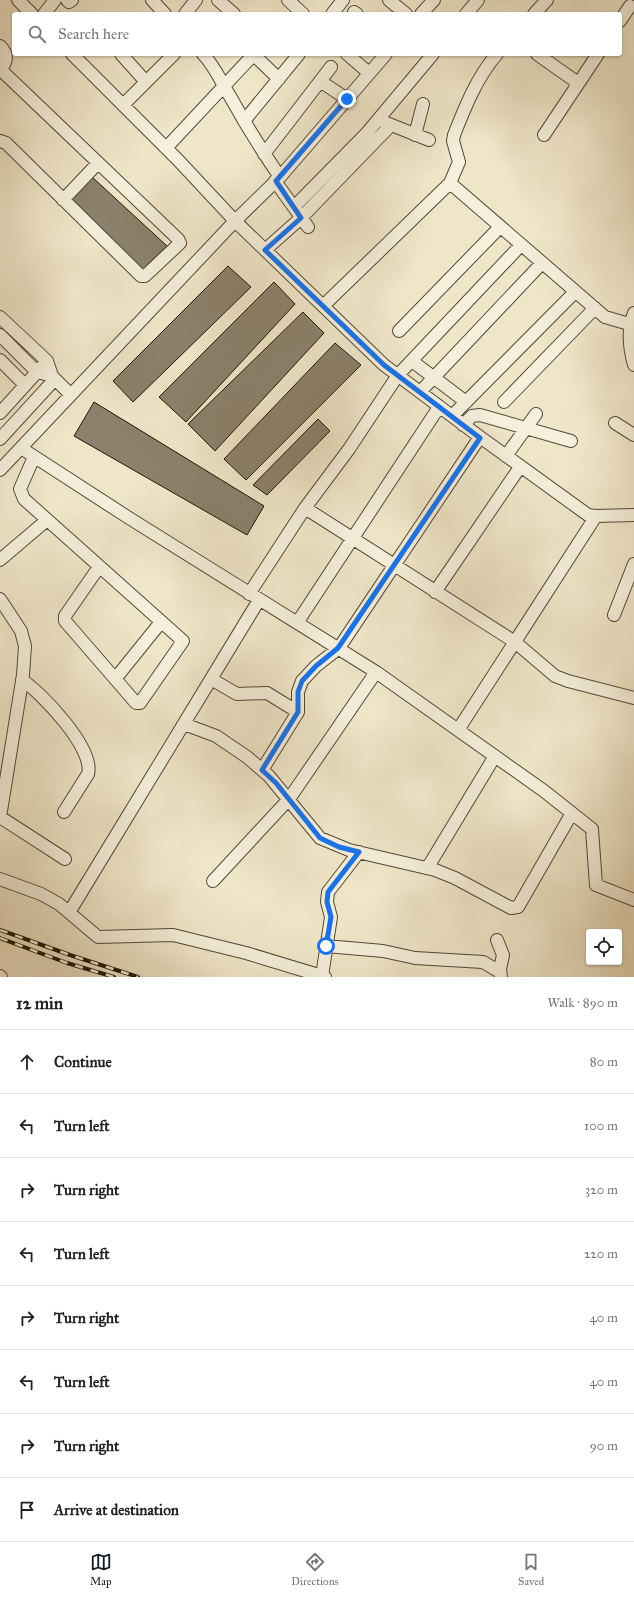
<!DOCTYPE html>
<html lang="en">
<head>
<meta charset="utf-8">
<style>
  body { margin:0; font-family:"IM FELL Great Primer",serif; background:#f6f6f6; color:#222 }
  .controls { position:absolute; right:12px; bottom:12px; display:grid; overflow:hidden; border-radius:4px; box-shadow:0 1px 3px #0004 }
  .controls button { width:36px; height:36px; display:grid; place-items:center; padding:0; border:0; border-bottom:1px solid #e0e0e0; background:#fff; color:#222; font:20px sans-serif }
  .stop { position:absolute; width:12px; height:12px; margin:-9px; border:3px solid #1a73e8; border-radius:50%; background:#fff }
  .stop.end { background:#1a73e8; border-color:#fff; box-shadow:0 1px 4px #0008 }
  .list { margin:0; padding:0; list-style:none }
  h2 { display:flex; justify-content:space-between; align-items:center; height:52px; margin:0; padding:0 16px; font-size:17px }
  h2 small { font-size:13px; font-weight:400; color:#767676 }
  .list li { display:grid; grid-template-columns:26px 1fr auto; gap:12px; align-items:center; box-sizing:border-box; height:64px; padding:0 16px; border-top:1px solid #e0e0e0 }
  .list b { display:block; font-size:15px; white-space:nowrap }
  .list em { font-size:13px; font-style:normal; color:#767676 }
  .icon { flex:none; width:22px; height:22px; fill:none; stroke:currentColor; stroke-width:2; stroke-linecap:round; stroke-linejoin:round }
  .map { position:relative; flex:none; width:634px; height:977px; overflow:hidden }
  .search { position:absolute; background:#fff; box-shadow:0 1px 3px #0004; left:12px; right:12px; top:12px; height:44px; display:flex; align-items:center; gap:10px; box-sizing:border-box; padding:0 14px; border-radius:4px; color:#767676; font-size:15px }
  .sheet { height:564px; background:#fff }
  nav { display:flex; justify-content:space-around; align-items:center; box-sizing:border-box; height:56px; border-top:1px solid #e0e0e0; background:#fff; font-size:11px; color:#767676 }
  nav a { display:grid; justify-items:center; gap:2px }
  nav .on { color:#111827 }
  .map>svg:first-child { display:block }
  .building { fill:#8b816c; stroke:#1e1409 }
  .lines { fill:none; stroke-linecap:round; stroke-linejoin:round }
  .minor-casing { stroke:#524839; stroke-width:14 }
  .minor { stroke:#f5efdb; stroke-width:12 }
  .rail-casing { stroke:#1e1409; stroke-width:4 }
  .rail { stroke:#f5efdb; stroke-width:2.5; stroke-dasharray:8; stroke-linecap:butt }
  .route { stroke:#1a73e8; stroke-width:5 }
</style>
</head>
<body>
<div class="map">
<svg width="634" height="977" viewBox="0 0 634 977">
  <rect width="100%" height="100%" fill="#efe6c8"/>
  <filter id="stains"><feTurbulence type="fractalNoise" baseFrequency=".005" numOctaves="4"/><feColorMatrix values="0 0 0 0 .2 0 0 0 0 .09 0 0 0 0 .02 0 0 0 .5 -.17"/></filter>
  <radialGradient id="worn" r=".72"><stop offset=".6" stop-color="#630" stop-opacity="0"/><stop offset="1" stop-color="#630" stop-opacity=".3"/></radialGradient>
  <path class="building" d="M91 176 167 246 142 270 70 199Z
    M228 266 251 287 133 402 113 381Z
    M274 282 295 304 186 422 159 397Z
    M303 312 324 333 215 451 188 424Z
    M335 343 361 365 246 480 224 459Z
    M94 402 264 506 247 535 74 436Z
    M318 419 330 431 267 495 253 485Z"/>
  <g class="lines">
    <defs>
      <path id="minor" d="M18 0 32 14
        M67 0 69 2 72 0
        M152 0 165 14
        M218 0 234 14
        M288 0 303 14
        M389 0 406 14
        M354 12 357 14
        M44 14 55 0
        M185 14 196 0
        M332 14 343 0
        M421 14 434 0
        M466 14 478 0
        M534 14 547 0
        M620 21 630 6
        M0 46C8 54 8 61 0 70
        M72 54 178 160 235 221 384 365 480 437 588 515 596 516 634 515
        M121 54 146 82
        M347 54 369 73
        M537 54 578 83
        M254 55 279 79
        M320 81 347 99
        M123 105 174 54
        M244 121 299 54
        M384 122 429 140
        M415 135 423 104
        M544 135 598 54
        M0 141 6 143 141 276H145L180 243 178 239 0 69
        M166 148 254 54
        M264 154 331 67
        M280 177 386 54
        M275 181 308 227
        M450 183 459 162 453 141 454 135C465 107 477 77 497 54
        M63 200 98 163
        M294 207 366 134 433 54
        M265 250 301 218 391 125
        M324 305 450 183 605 317 629 324
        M634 313C627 330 629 347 634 365
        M0 317 47 361 52 376 71 395
        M399 331 500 227
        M0 335 37 372 45 374
        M0 360 25 385
        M412 361 466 402
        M420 392 542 263
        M504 402 595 308
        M0 413 47 361
        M452 416 575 292
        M615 423 634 435
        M463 425 472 416 480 415 571 441
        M0 439 55 379
        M21 448 129 518 376 672 544 791 592 829 596 885 634 900
        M506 456 536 414
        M34 457 20 489 24 499 183 641 140 703H136L65 621V616L99 567
        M0 470 235 221 280 177C262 151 246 125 231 98 221 82 216 68 203 54
        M305 508 515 642 555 676 568 681 634 698
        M0 560 47 520
        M435 592 520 467
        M249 594 305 508 349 449 398 375 521 245
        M0 599 21 631 25 646 23 675 0 817
        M614 615 634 564
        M297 623 439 407
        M115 679 161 622
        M211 679 237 694 267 693 298 712
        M22 680C42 693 95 749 88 774L64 812
        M184 724 216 736 247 757 269 776 320 838 349 850 435 870 455 878 511 908 518 907 572 813
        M458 730 596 516
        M262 770 298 712V692L302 681 316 666 339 648 480 437
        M0 817 65 859
        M428 867 495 756
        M0 879 41 894 59 904 98 937 173 935 246 953 325 977
        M213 881 289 799 376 672
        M70 911 259 600
        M497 940 503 955 500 969 501 977
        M326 946 383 951 415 958 483 962 500 972
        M0 976 1 977
        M322 976 331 917 327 902 328 892 359 852"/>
    </defs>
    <use href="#minor" class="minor-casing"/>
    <use href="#minor" class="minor"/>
    <defs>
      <path id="rail" d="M0 930 70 955 138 977
        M0 938 67 963 114 977"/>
    </defs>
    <use href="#rail" class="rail-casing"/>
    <use href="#rail" class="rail"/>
  </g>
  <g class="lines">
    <path class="route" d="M326 946 331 917 327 902 328 892 359 852 339 847 320 838 276 783 262 770 298 712V692L302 681 316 666 338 648 480 438 384 365 265 250 301 218 276 181 347 99"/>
  </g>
  <rect width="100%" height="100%" filter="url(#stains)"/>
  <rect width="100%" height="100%" fill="url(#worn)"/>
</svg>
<div class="controls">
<button><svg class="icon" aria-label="locate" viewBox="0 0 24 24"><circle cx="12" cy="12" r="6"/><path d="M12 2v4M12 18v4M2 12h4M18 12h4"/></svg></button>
</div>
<div class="stop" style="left:326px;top:946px"></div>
<div class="stop end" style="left:347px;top:99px"></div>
<div class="search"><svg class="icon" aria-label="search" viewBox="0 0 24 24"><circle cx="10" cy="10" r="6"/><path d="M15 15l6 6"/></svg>Search here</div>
</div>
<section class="sheet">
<h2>12 min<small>Walk · 890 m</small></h2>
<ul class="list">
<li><svg class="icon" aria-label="ahead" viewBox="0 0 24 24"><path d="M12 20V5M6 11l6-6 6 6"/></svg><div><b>Continue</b></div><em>80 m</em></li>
<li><svg class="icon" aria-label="left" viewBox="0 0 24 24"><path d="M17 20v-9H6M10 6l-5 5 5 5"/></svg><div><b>Turn left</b></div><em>100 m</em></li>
<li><svg class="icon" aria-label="right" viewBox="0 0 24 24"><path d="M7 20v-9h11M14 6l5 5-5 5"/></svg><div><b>Turn right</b></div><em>320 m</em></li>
<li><svg class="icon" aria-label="left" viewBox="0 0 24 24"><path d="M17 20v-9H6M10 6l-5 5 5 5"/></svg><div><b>Turn left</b></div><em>220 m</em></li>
<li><svg class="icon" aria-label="right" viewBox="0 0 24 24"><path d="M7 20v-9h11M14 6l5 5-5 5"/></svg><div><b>Turn right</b></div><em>40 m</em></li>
<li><svg class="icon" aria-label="left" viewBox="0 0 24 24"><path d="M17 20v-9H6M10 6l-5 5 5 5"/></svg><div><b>Turn left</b></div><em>40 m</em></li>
<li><svg class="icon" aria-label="right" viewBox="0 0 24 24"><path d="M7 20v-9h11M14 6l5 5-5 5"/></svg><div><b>Turn right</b></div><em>90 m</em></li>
<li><svg class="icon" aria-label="arrive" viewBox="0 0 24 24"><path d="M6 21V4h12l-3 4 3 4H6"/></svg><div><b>Arrive at destination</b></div></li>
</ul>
</section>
<nav>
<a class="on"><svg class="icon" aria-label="map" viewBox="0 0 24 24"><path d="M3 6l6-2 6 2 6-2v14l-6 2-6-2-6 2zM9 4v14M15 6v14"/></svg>Map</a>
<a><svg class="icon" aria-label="directions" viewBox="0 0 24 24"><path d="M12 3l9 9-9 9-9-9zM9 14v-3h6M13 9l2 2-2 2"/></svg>Directions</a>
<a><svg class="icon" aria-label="saved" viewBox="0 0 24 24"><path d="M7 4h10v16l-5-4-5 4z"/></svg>Saved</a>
</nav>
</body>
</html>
